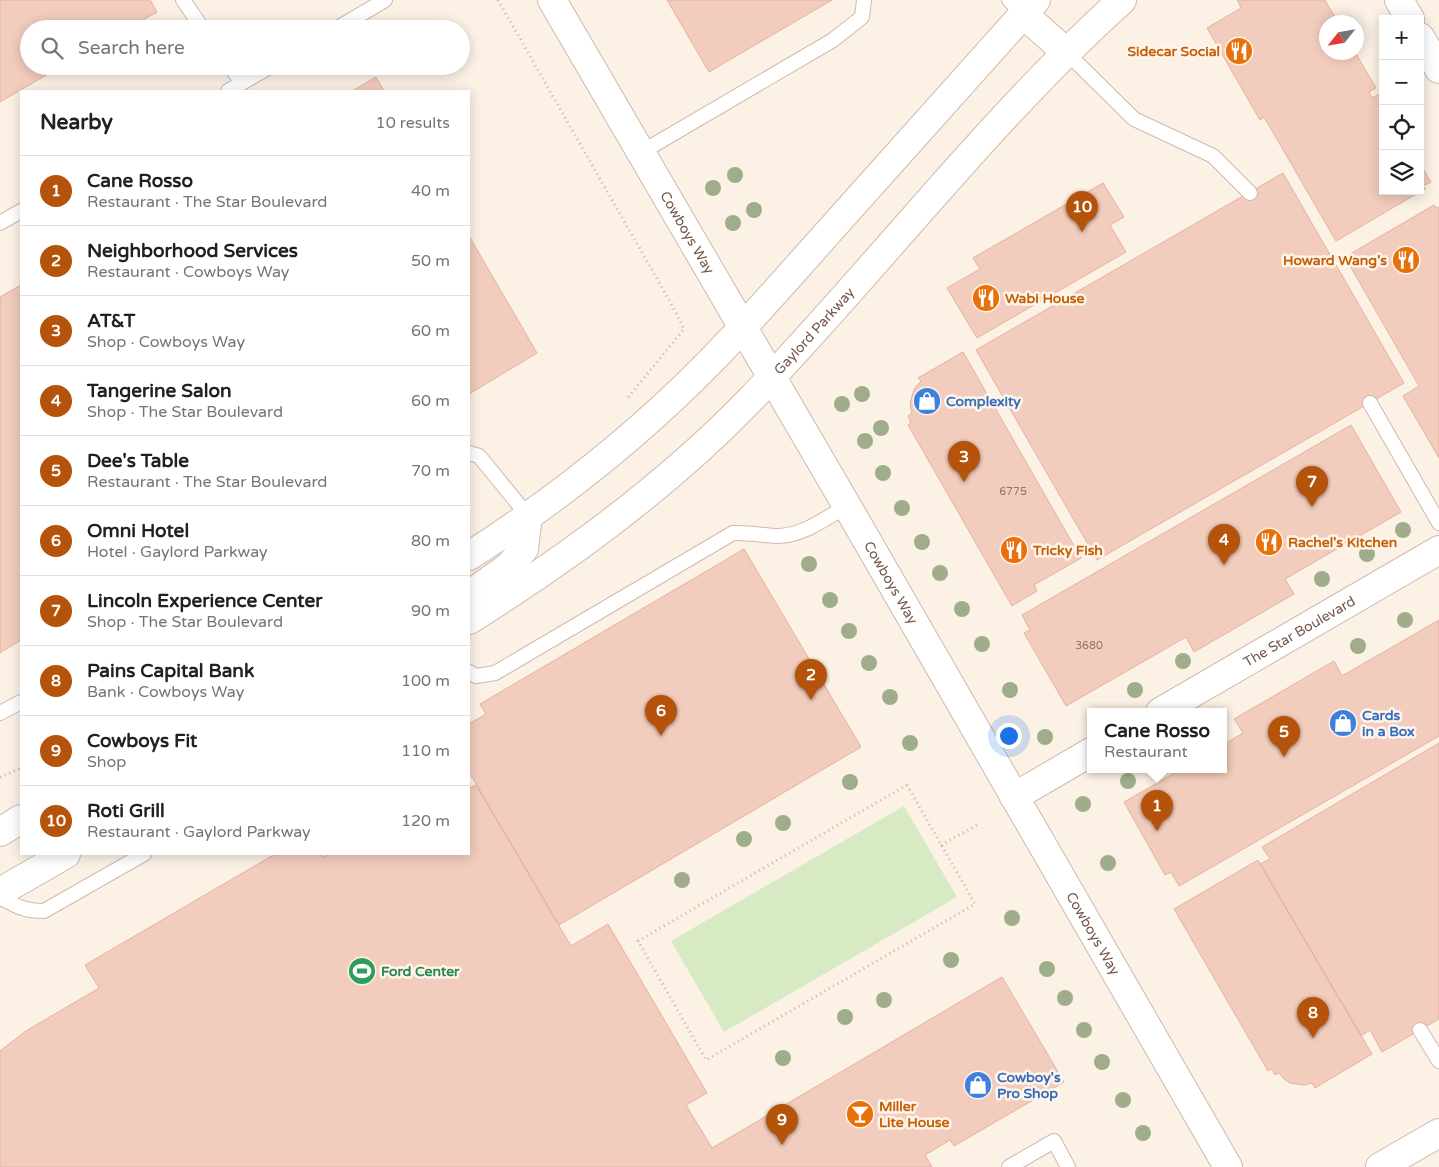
<!DOCTYPE html>
<html lang="en">
<head>
<meta charset="utf-8">
<style>
  body { margin:0; font-family:"Varela Round",sans-serif; background:#f6f6f6; color:#202124 }
  .controls { position:absolute; right:15px; top:15px; display:grid; overflow:hidden; border-radius:0px; box-shadow:0 2px 12px #0003 }
  .controls button { width:45px; height:45px; display:grid; place-items:center; padding:0; border:0; border-bottom:1px solid #e0e0e0; background:#fff; color:#202124; font:25px sans-serif }
  .compass { position:absolute; left:1319px; top:15px; width:45px; height:45px; border-radius:50%; background:#fff; box-shadow:0 2px 12px #0003; rotate:239deg }
  .you { position:absolute; left:1008px; top:735px; width:18px; height:18px; margin:-12px; border:4px solid #fff; border-radius:50%; background:#1a73e8; box-shadow:0 0 0 8px #1a73e833 }
  .badge { display:grid; place-items:center; width:32px; height:32px; border-radius:50%; background:#b45309; color:#fff; font-size:16px; font-weight:700 }
  .pin { position:absolute; translate:-50% -41px; filter:drop-shadow(0 1px 2px #0008) }
  .pin::after { content:''; position:absolute; top:26px; width:18px; height:15px; background:inherit; clip-path:polygon(0 0,100% 0,50% 100%) }
  .popup { position:absolute; left:1087px; top:708px; width:140px; height:65px; box-sizing:border-box; display:grid; place-content:center; border-radius:0px; background:#fff; filter:drop-shadow(0 1px 4px #0005); font-size:16px; white-space:nowrap; color:#757577 }
  .popup b { font-size:19px; color:#202124 }
  .popup::after { content:''; position:absolute; left:50%; top:100%; margin-left:-10px; border:10px solid transparent; border-top-color:#fff }
  .list { margin:0; padding:0; list-style:none }
  h2 { display:flex; justify-content:space-between; align-items:center; height:65px; margin:0; padding:0 20px; font-size:21px }
  h2 small { font-size:16px; font-weight:400; color:#757577 }
  .list li { display:grid; grid-template-columns:32px 1fr auto; gap:15px; align-items:center; box-sizing:border-box; height:70px; padding:0 20px; border-top:1px solid #e0e0e0 }
  .list b { display:block; font-size:19px; white-space:nowrap }
  .list p { margin:0; font-size:16px; white-space:nowrap; color:#757577 }
  .list em { font-size:16px; font-style:normal; color:#757577 }
  .icon { flex:none; width:28px; height:28px; fill:none; stroke:currentColor; stroke-width:2; stroke-linecap:round; stroke-linejoin:round }
  .map { position:relative; flex:none; width:1439px; height:1167px; overflow:hidden }
  .search { position:absolute; background:#fff; box-shadow:0 2px 12px #0003; left:20px; top:20px; width:450px; height:55px; display:flex; align-items:center; gap:12px; box-sizing:border-box; padding:0 18px; border-radius:28px; color:#757577; font-size:19px }
  .panel { position:absolute; background:#fff; box-shadow:0 2px 12px #0003; left:20px; top:90px; width:450px; height:765px; border-radius:0px }
  .map>svg:first-child { display:block }
  .garden { fill:#d7eac3 }
  .building { fill:#f2ccbc; stroke:#e4b19d }
  .lines { fill:none; stroke-linecap:round; stroke-linejoin:round }
  .lane-casing { stroke:#d0b9ae; stroke-width:16 }
  .street-casing { stroke:#d0b9ae; stroke-width:30 }
  .secondary-casing { stroke:#d3b9ab; stroke-width:30 }
  .path { stroke:#d7afa0; stroke-width:3; stroke-dasharray:1 4; stroke-linecap:butt }
  .lane { stroke:#fff; stroke-width:14 }
  .street { stroke:#fff; stroke-width:28 }
  .secondary { stroke:#fff; stroke-width:28 }
  .tree { fill:#a0ad8a }
  .labels { text-anchor:middle; stroke-width:5; stroke-linejoin:round; paint-order:stroke }
  .number-label { font-size:11px; fill:#947366 }
  .food-label { font-size:14px; font-weight:bold; fill:#c56008; stroke:#fff5eb; text-anchor:start }
  .street-label { font-size:14px; fill:#75554a; stroke:#fff5eb }
  .shop-label { font-size:14px; font-weight:bold; fill:#366cbe; stroke:#fff5eb; text-anchor:start }
  .leisure-label { font-size:14px; font-weight:bold; fill:#27864d; stroke:#fff5eb; text-anchor:start }
</style>
</head>
<body>
<div class="map">
<svg width="1439" height="1167" viewBox="0 0 1439 1167">
  <rect width="100%" height="100%" fill="#fcf1e5"/>
  <path class="garden" d="M904 806 957 897 724 1032 671 941Z"/>
  <path class="building" d="M0 0H150L157 12 128 29H29V66H62L0 102Z
    M667 0H832L709 72Z
    M1237 0H1325L1338 22H1326V52H1355L1376 88 1369 92 1372 98 1380 94 1383 99V191H1420V164L1431 182 1423 186 1425 189 1336 241 1264 117 1260 120 1207 28 1241 8Z
    M376 77 384 91H352Z
    M1283 173 1404 383 1097 560 976 350Z
    M1103 183 1124 217 1110 225 1126 252 977 338 947 288 980 269 973 258Z
    M1434 205 1436 208 1439 207V458L1403 396 1419 386 1345 257Z
    M469 236 537 353 469 394Z
    M21 285V640L0 653V297Z
    M963 352 1081 558 1034 585 1037 591 1012 606 908 425 911 423 908 416 912 413 910 405 912 396 915 388 921 381 918 378Z
    M1351 425 1401 512 1285 579 1294 594 1194 652 1186 637 1066 706 1024 633 1030 630 1022 615Z
    M744 549 861 747 559 925 469 772V724L486 714 480 704Z
    M1439 620V736L1179 886 1171 872 1165 875 1124 802 1180 770H1223V745L1243 733 1234 719 1334 661 1342 676Z
    M1439 743V1019L1382 1052 1370 1030 1361 1036 1260 864 1270 859 1262 847Z
    M476 785 571 946 608 924 707 1093 686 1105 712 1148 1002 977 1064 1082 954 1146 950 1140 925 1155 932 1167H0V1051L26 1031 99 988 85 965 275 854H322L324 857 329 854H469V788Z
    M1258 860 1372 1054 1315 1088 1312 1083 1304 1085 1290 1083 1284 1079 1279 1073 1275 1075 1272 1069 1268 1071 1174 909Z"/>
  <g class="lines">
    <defs>
      <path id="lane" d="M183 0 203 29
        M1009 0 1023 14
        M336 29 385 0
        M1066 52 1134 119 1213 156 1250 193
        M230 66 242 83
        M228 91 271 66
        M640 153 833 40 862 17 864 0
        M0 223 21 211
        M1370 403 1439 523
        M469 453 479 456 528 516
        M469 672 476 676 495 673 733 533C749 532 764 536 779 536 804 535 826 518 847 506
        M0 713 21 702
        M0 897C16 906 24 911 44 911L144 854
        M1420 1030 1439 1061
        M1009 1167 1054 1141 1068 1167"/>
      <g id="street">
        <path id="s1" d="M552 0 847 506 1228 1167"/>
        <path d="M1399 0 1410 19"/>
        <path d="M1420 37 1439 69"/>
        <path id="s2" d="M1160 712 1439 550"/>
        <path d="M1014 797 1091 752"/>
        <path d="M1380 1167 1439 1133"/>
      </g>
      <g id="secondary">
        <path d="M1023 14 1066 52"/>
        <path d="M469 556C555 501 637 436 709 363 755 316 797 267 841 218 906 145 971 72 1036 0"/>
        <path d="M469 595 508 567 524 549 528 516"/>
        <path id="s3" d="M469 620C570 557 668 485 751 399 877 268 987 122 1122 0"/>
        <path d="M0 832 21 819"/>
        <path d="M0 892 66 854"/>
      </g>
    </defs>
    <use href="#lane" class="lane-casing"/>
    <use href="#street" class="street-casing"/>
    <use href="#secondary" class="secondary-casing"/>
    <path class="path" d="M498 0 673 307 684 329 626 400
      M0 777 21 768
      M907 785 975 904 706 1060 638 941Z
      M941 845 979 824"/>
    <use href="#lane" class="lane"/>
    <use href="#street" class="street"/>
    <use href="#secondary" class="secondary"/>
  </g>
  <g class="tree">
    <circle cx="735" cy="175" r="8"/>
    <circle cx="713" cy="188" r="8"/>
    <circle cx="754" cy="210" r="8"/>
    <circle cx="733" cy="223" r="8"/>
    <circle cx="862" cy="394" r="8"/>
    <circle cx="842" cy="404" r="8"/>
    <circle cx="881" cy="428" r="8"/>
    <circle cx="865" cy="441" r="8"/>
    <circle cx="883" cy="473" r="8"/>
    <circle cx="902" cy="508" r="8"/>
    <circle cx="1403" cy="530" r="8"/>
    <circle cx="922" cy="542" r="8"/>
    <circle cx="1367" cy="554" r="8"/>
    <circle cx="809" cy="564" r="8"/>
    <circle cx="940" cy="573" r="8"/>
    <circle cx="1322" cy="579" r="8"/>
    <circle cx="830" cy="600" r="8"/>
    <circle cx="962" cy="609" r="8"/>
    <circle cx="1405" cy="620" r="8"/>
    <circle cx="849" cy="631" r="8"/>
    <circle cx="982" cy="644" r="8"/>
    <circle cx="1358" cy="646" r="8"/>
    <circle cx="1183" cy="661" r="8"/>
    <circle cx="869" cy="663" r="8"/>
    <circle cx="1010" cy="690" r="8"/>
    <circle cx="1135" cy="690" r="8"/>
    <circle cx="890" cy="697" r="8"/>
    <circle cx="1045" cy="737" r="8"/>
    <circle cx="910" cy="743" r="8"/>
    <circle cx="1128" cy="781" r="8"/>
    <circle cx="850" cy="782" r="8"/>
    <circle cx="1083" cy="804" r="8"/>
    <circle cx="783" cy="823" r="8"/>
    <circle cx="744" cy="839" r="8"/>
    <circle cx="1108" cy="863" r="8"/>
    <circle cx="682" cy="880" r="8"/>
    <circle cx="1012" cy="918" r="8"/>
    <circle cx="951" cy="960" r="8"/>
    <circle cx="1047" cy="969" r="8"/>
    <circle cx="1065" cy="998" r="8"/>
    <circle cx="884" cy="1000" r="8"/>
    <circle cx="845" cy="1017" r="8"/>
    <circle cx="1084" cy="1030" r="8"/>
    <circle cx="783" cy="1058" r="8"/>
    <circle cx="1102" cy="1062" r="8"/>
    <circle cx="1123" cy="1100" r="8"/>
    <circle cx="1143" cy="1133" r="8"/>
  </g>
  <defs>
    <symbol id="restaurant-disc" viewBox="-11 -11 22 22"><circle r="9.5" fill="#e8710a" stroke="#fff5eb"/><path d="M-5-6h1v4h1v-4h1v4h1v-4h1v5L-1.5 .5V6h-2V.5L-5-1ZM5-6V6H3V1.5H1.5Q1.5-4 5-6Z" fill="#fff"/></symbol>
    <symbol id="shop-disc" viewBox="-11 -11 22 22"><circle r="9.5" fill="#3f7fe0" stroke="#fff5eb"/><path d="M-5-2.5h2.3a2.7 3.5 0 0 1 5.4 0H5L5.5 6h-11ZM-1.5-2.5h3a1.5 2.3 0 0 0-3 0Z" fill="#fff"/></symbol>
    <symbol id="stadium-disc" viewBox="-11 -11 22 22"><circle r="9.5" fill="#2e9e5b" stroke="#fff5eb"/><path d="M0-5a6.5 5 0 1 0 0 10a6.5 5 0 1 0 0-10ZM-3.5-1.8h7v3.6h-7Z" fill="#fff"/></symbol>
    <symbol id="bar-disc" viewBox="-11 -11 22 22"><circle r="9.5" fill="#e8710a" stroke="#fff5eb"/><path d="M-6-5H6L.8 .8V4.5H3.5V6h-7V4.5H-.8V.8Z" fill="#fff"/></symbol>
  </defs>
  <g fill-rule="evenodd">
    <use href="#restaurant-disc" x="1223" y="35" width="32" height="32"/>
    <use href="#restaurant-disc" x="1390" y="244" width="32" height="32"/>
    <use href="#restaurant-disc" x="970" y="282" width="32" height="32"/>
    <use href="#shop-disc" x="911" y="385" width="32" height="32"/>
    <use href="#restaurant-disc" x="1253" y="526" width="32" height="32"/>
    <use href="#restaurant-disc" x="998" y="534" width="32" height="32"/>
    <use href="#shop-disc" x="1327" y="707" width="32" height="32"/>
    <use href="#stadium-disc" x="346" y="955" width="32" height="32"/>
    <use href="#shop-disc" x="962" y="1069" width="32" height="32"/>
    <use href="#bar-disc" x="844" y="1098" width="32" height="32"/>
  </g>
  <g class="labels">
    <g class="number-label">
      <text x="1013" y="495">6775</text>
      <text x="1089" y="649">3680</text>
    </g>
    <g class="food-label">
      <text x="1220" y="56" text-anchor="end">Sidecar Social</text>
      <text x="1387" y="265" text-anchor="end">Howard Wang's</text>
      <text x="1005" y="303">Wabi House</text>
      <text x="1288" y="547">Rachel's Kitchen</text>
      <text x="1033" y="555">Tricky Fish</text>
      <text x="879" y="1111">Miller<tspan x="879" dy="16">Lite House</tspan></text>
    </g>
    <g class="street-label">
      <text dy="5" stroke="none"><textPath href="#s1" startOffset="269">Cowboys Way</textPath></text>
      <text dy="5" stroke="none"><textPath href="#s3" startOffset="452">Gaylord Parkway</textPath></text>
      <text dy="5" stroke="none"><textPath href="#s1" startOffset="674">Cowboys Way</textPath></text>
      <text dy="5" stroke="none"><textPath href="#s2" startOffset="161">The Star Boulevard</textPath></text>
      <text dy="5" stroke="none"><textPath href="#s1" startOffset="1079">Cowboys Way</textPath></text>
    </g>
    <g class="shop-label">
      <text x="946" y="406">Complexity</text>
      <text x="1362" y="720">Cards<tspan x="1362" dy="16">in a Box</tspan></text>
      <text x="997" y="1082">Cowboy's<tspan x="997" dy="16">Pro Shop</tspan></text>
    </g>
    <g class="leisure-label">
      <text x="381" y="976">Ford Center</text>
    </g>
  </g>
</svg>
<div class="controls">
<button>+</button>
<button>−</button>
<button><svg class="icon" aria-label="locate" viewBox="0 0 24 24"><circle cx="12" cy="12" r="6"/><path d="M12 2v4M12 18v4M2 12h4M18 12h4"/></svg></button>
<button><svg class="icon" aria-label="layers" viewBox="0 0 24 24"><path d="M12 4l9 5-9 5-9-5zM3 14l9 5 9-5"/></svg></button>
</div>
<svg class="compass" viewBox="-18 -18 36 36"><path d="M0-13l5 13h-10z" fill="#e53935"/><path d="M0 13l5-13h-10z" fill="#757577"/></svg>
<div class="you"></div>
<div class="pin badge" style="left:1157px;top:831px">1</div>
<div class="popup"><b>Cane Rosso</b>Restaurant</div>
<div class="pin badge" style="left:811px;top:700px">2</div>
<div class="pin badge" style="left:964px;top:482px">3</div>
<div class="pin badge" style="left:1224px;top:565px">4</div>
<div class="pin badge" style="left:1284px;top:757px">5</div>
<div class="pin badge" style="left:661px;top:736px">6</div>
<div class="pin badge" style="left:1312px;top:507px">7</div>
<div class="pin badge" style="left:1313px;top:1038px">8</div>
<div class="pin badge" style="left:782px;top:1145px">9</div>
<div class="pin badge" style="left:1082px;top:232px">10</div>
<div class="search"><svg class="icon" aria-label="search" viewBox="0 0 24 24"><circle cx="10" cy="10" r="6"/><path d="M15 15l6 6"/></svg>Search here</div>
<section class="panel">
<h2>Nearby<small>10 results</small></h2>
<ul class="list">
<li><span class="badge">1</span><div><b>Cane Rosso</b><p>Restaurant · The Star Boulevard</p></div><em>40 m</em></li>
<li><span class="badge">2</span><div><b>Neighborhood Services</b><p>Restaurant · Cowboys Way</p></div><em>50 m</em></li>
<li><span class="badge">3</span><div><b>AT&amp;T</b><p>Shop · Cowboys Way</p></div><em>60 m</em></li>
<li><span class="badge">4</span><div><b>Tangerine Salon</b><p>Shop · The Star Boulevard</p></div><em>60 m</em></li>
<li><span class="badge">5</span><div><b>Dee's Table</b><p>Restaurant · The Star Boulevard</p></div><em>70 m</em></li>
<li><span class="badge">6</span><div><b>Omni Hotel</b><p>Hotel · Gaylord Parkway</p></div><em>80 m</em></li>
<li><span class="badge">7</span><div><b>Lincoln Experience Center</b><p>Shop · The Star Boulevard</p></div><em>90 m</em></li>
<li><span class="badge">8</span><div><b>Pains Capital Bank</b><p>Bank · Cowboys Way</p></div><em>100 m</em></li>
<li><span class="badge">9</span><div><b>Cowboys Fit</b><p>Shop</p></div><em>110 m</em></li>
<li><span class="badge">10</span><div><b>Roti Grill</b><p>Restaurant · Gaylord Parkway</p></div><em>120 m</em></li>
</ul>
</section>
</div>
</body>
</html>
